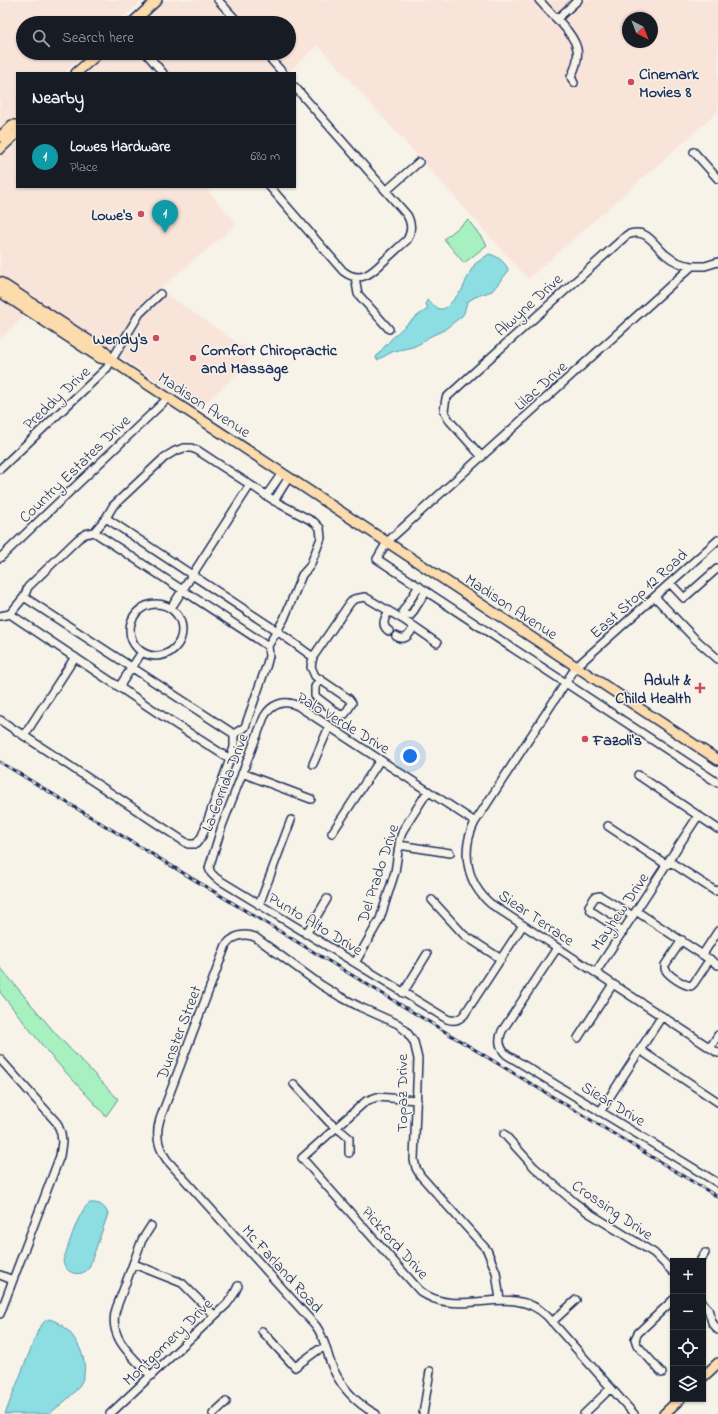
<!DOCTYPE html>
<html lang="en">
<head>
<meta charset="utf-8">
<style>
  body { margin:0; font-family:"Indie Flower",sans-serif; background:#20242c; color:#f1f3f6 }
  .controls { position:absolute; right:12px; bottom:12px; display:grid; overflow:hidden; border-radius:0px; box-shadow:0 1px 3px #0004 }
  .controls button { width:36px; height:36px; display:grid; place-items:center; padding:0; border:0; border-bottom:1px solid #363941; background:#171b24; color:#f1f3f6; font:20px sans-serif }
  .compass { position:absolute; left:622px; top:12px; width:36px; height:36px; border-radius:50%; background:#171b24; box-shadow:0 1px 3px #0004; rotate:138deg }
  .you { position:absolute; left:410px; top:756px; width:14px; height:14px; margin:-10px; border:3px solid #fff; border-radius:50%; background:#1a73e8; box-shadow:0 0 0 6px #1a73e833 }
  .badge { display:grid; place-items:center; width:26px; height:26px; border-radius:50%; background:#ea580c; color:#fff; font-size:13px; font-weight:700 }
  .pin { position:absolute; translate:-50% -33px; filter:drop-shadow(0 1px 2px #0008) }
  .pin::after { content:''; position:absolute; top:21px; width:14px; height:12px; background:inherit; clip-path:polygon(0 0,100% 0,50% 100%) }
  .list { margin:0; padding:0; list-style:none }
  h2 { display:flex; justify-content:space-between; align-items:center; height:52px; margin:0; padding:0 16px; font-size:17px }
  h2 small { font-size:13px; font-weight:400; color:#9ea1a6 }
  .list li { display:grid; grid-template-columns:26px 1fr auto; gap:12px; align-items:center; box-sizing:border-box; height:64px; padding:0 16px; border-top:1px solid #363941 }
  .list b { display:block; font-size:15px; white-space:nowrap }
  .list p { margin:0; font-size:13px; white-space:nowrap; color:#9ea1a6 }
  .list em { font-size:13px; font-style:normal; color:#9ea1a6 }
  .icon { flex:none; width:22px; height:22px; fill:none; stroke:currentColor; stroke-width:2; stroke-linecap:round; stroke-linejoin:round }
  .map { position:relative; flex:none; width:718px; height:1414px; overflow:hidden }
  .search { position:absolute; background:#171b24; box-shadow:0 1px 3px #0004; left:16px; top:16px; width:280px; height:44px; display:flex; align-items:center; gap:10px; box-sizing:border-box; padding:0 14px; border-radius:22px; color:#9ea1a6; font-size:15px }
  .panel { position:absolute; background:#171b24; box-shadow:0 1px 3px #0004; left:16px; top:72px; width:280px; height:116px; border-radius:0px }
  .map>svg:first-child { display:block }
  .built { fill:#f9e4da; fill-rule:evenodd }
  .green { fill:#a7f1c0; stroke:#61908f }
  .water { fill:#8cdee2; stroke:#5f98ad }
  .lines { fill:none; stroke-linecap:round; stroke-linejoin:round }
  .minor-casing { stroke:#1b2f5e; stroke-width:10 }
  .major-casing { stroke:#1b2f5e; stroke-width:12 }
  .minor { stroke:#f7f3e8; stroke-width:7 }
  .major { stroke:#fcdcac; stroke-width:9 }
  .rail-casing { stroke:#1b2f5e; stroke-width:3 }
  .rail { stroke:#f7f3e8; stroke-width:1.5; stroke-dasharray:4.5; stroke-linecap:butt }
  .poi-dot { fill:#d1495b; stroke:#f7f3e8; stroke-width:1.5 }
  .labels { text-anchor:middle; stroke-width:3; stroke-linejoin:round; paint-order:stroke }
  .poi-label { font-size:16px; font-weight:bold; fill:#1b2f5e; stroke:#f7f3e8; text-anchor:start }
  .street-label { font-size:16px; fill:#1b2f5e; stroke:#f7f3e8 }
</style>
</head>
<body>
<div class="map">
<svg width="718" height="1414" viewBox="0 0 718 1414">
  <rect width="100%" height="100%" fill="#f7f3e8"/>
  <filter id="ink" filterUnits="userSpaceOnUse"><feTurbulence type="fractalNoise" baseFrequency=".025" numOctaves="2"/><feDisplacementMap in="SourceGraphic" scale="8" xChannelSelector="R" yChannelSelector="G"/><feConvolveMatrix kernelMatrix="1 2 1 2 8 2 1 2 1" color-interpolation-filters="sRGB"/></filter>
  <g filter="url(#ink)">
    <path class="built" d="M0 0H143L118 23H23V53H85L64 73H17V116L0 132Z
      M165 0H718V112L528 279 318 45 287 73H85L107 53H289V23H140ZM628 18H652V42H628Z
      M17 135V187H205L237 224 161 288 163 292 253 353 245 367 199 409 0 276V151Z
      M0 299 25 316 0 339Z"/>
    <path class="green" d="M468 220 487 245 464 263 444 239Z
      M0 967 56 1034 118 1099 106 1116 50 1055 0 992Z"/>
    <path class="water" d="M489 254C496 255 505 262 508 269L507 273 492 291 475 297 467 302 464 313 462 316 444 330 429 337 421 343 413 347 394 351 377 360 376 357C389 340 410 319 428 309L426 304 427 300 439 309H443L447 307 462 290 470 272 475 264Z
      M90 1203C99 1202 105 1206 108 1214L89 1268C81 1278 65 1274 63 1261 68 1248 79 1208 90 1203Z
      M49 1319C71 1324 92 1359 82 1381 75 1395 61 1404 49 1414H5L39 1328 45 1321Z"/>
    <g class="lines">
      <defs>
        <path id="minor" d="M218 0 239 23
          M539 0C546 8 553 16 561 23 578 42 583 53 571 77L574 83
          M557 19 578 0
          M146 53 163 73
          M265 53 283 73
          M694 152 718 179
          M270 187 343 271C361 285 373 272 386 259 393 253 400 246 407 240 412 231 412 224 407 215L295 87
          M386 191 419 162
          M718 262 705 266H692L387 542 377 559 718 783
          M355 277 358 294 389 329
          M482 457 449 420 444 411 446 398 471 375 627 235C647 227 653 244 666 255 673 261 682 265 692 266
          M0 469 107 368 140 313 160 294
          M266 496 282 473
          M274 501 289 477
          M106 518 277 631 313 657 350 603 354 599 365 597 404 620
          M94 532 268 646
          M718 540 576 667 475 822C460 851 467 884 491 904L718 1053
          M0 558 168 398
          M670 583 684 598 718 568
          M419 586 403 611 406 616 404 620 437 643
          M24 597 234 734
          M655 597 694 638 718 659
          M130 630a26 26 0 1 1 52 0a26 26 0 1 1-52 0Z
          M171 608 250 485
          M10 614 158 713 230 759
          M0 616 10 614 24 597 28 587 78 539 85 534 94 532 106 518 113 506 165 457 175 451 184 448H191L197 450 278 503 314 522 320 528 321 538 310 566 302 575 284 619 268 646 269 656 267 664 245 727 234 734V747L230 759 202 836 196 844H188L0 720
          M406 616 411 615 426 591
          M389 631C380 625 385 618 389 611
          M396 636C405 642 409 635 414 627
          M313 657 311 667 315 676 349 699 352 703 345 714 340 715 315 696V687L320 679
          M119 687 142 652
          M24 736 75 657
          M313 764 329 727
          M242 773 311 799
          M638 775 718 829
          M475 822 298 706C285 699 271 704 264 717L222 826 209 868 211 873 216 878 447 1019C454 1022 459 1020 464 1015L523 925
          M608 826 667 865
          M332 833 380 760
          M399 845 450 853
          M669 861 712 889 715 891 718 890
          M432 900 464 935 501 959
          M259 905 291 820
          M636 911 718 965
          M623 932 591 911 589 906 595 897 600 896 633 916
          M306 934 327 899
          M682 940 665 965V969C669 976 683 985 691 986L694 983 710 959
          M557 948 502 1031C498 1040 499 1048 507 1055L718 1183
          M703 954 718 931
          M355 963 380 919 395 872 400 839 403 830 428 791
          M596 972 698 816
          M403 993 427 954
          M578 1038 613 984
          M710 1048 718 1035
          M640 1050 718 1102
          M0 1059 57 1123 61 1133 62 1142 60 1156 0 1314
          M294 1084 329 1122 342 1132 349 1138V1153
          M417 1100 377 1097 366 1101 302 1158 420 1291C459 1321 510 1280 547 1316L634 1414
          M600 1112 662 1016
          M504 1134 534 1167 574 1202 589 1213 654 1253 673 1272
          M700 1261 705 1253
          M134 1264 182 1283 214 1315
          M0 1275 13 1280
          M703 1303 708 1309 712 1322 718 1330
          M552 1322 576 1300
          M262 1331 295 1367 318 1350 326 1347
          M662 1373 637 1345 635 1339 638 1333 673 1300
          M151 1376C133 1357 107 1338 116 1309L142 1240 151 1226
          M110 1414 227 1304 234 1294 238 1286
          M213 1414 226 1402
          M376 1414C355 1403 338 1384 330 1361 326 1349 324 1337 316 1326L167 1160C158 1148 155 1135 160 1119L226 945C234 935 244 933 255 937L321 985 339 996 360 1007 398 1024 406 1031 414 1042 418 1059 414 1160 416 1168 420 1175 487 1250 496 1272 500 1300
          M423 1414 430 1371
          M584 1414 611 1388"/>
        <path id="major" d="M132 23 157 0
          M76 73 99 53
          M0 137 12 125H17
          M0 149 17 133
          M0 282 105 351 111 360 144 382 718 760
          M0 292 100 358 111 360
          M703 1377 718 1363
          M664 1414 680 1399"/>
      </defs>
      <use href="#minor" class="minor-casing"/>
      <use href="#major" class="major-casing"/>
      <use href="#minor" class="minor"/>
      <use href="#major" class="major"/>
      <defs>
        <path id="rail" d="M0 762 718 1197"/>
      </defs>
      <use href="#rail" class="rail-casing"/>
      <use href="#rail" class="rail"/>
    </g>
  </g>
  <g class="poi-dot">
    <circle cx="631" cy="82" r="4"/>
    <circle cx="141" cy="214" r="4"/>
    <circle cx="156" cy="338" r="4"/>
    <circle cx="193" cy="358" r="4"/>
    <path d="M698 682h4v4h4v4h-4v4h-4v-4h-4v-4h4z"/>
    <circle cx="585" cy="739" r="4"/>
  </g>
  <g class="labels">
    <g class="poi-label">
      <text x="639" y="79">Cinemark<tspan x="639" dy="18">Movies 8</tspan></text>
      <text x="133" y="220" text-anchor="end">Lowe's</text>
      <text x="148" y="344" text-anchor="end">Wendy's</text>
      <text x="201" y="355">Comfort Chiropractic<tspan x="201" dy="18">and Massage</tspan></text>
      <text x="691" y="685" text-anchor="end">Adult &amp;<tspan x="691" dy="18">Child Health</tspan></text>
      <text x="593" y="745">Fazoli's</text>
    </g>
    <g class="street-label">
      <text transform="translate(528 304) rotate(-42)" y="6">Alwyne Drive</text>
      <text transform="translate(540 385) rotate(-42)" y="6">Lilac Drive</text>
      <text transform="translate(56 397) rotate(-43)" y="6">Preddy Drive</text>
      <text transform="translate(205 404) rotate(33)" y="6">Madison Avenue</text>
      <text transform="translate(74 468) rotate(-44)" y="6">Country Estates Drive</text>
      <text transform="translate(638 593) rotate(-42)" y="6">East Stop 12 Road</text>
      <text transform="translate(512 606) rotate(33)" y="6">Madison Avenue</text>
      <text transform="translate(344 722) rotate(31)" y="6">Palo Verde Drive</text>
      <text transform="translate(224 782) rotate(-69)" y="6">La Corrida Drive</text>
      <text transform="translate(377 873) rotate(-72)" y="6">Del Prado Drive</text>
      <text transform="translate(619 911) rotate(-56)" y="6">Mayhew Drive</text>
      <text transform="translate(537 917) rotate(34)" y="6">Siear Terrace</text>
      <text transform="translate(316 923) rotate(31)" y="6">Punto Alto Drive</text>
      <text transform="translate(178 1032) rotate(-69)" y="6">Dunster Street</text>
      <text transform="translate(401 1093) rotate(-90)" y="6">Topaz Drive</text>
      <text transform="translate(614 1103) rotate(31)" y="6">Siear Drive</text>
      <text transform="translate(613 1209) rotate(34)" y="6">Crossing Drive</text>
      <text transform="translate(396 1242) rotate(48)" y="6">Pickford Drive</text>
      <text transform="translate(283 1268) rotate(48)" y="6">Mc Farland Road</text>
      <text transform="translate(167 1341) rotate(-44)" y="6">Montgomery Drive</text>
    </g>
  </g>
</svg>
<div class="controls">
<button>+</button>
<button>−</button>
<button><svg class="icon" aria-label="locate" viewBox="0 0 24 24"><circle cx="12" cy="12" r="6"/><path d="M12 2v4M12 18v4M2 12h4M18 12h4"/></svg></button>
<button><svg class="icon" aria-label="layers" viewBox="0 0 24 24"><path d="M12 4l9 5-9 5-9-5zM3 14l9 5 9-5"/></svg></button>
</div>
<svg class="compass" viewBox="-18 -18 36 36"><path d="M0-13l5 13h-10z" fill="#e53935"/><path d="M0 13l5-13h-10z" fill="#9ea1a6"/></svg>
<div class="you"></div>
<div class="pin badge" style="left:165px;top:233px;background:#0f9aa8">1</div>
<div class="search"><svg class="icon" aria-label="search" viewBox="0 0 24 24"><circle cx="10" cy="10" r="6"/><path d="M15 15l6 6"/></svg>Search here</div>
<section class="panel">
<h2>Nearby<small></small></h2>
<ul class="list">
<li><span class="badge" style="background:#0f9aa8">1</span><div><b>Lowes Hardware</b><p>Place</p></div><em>680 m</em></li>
</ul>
</section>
</div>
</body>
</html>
